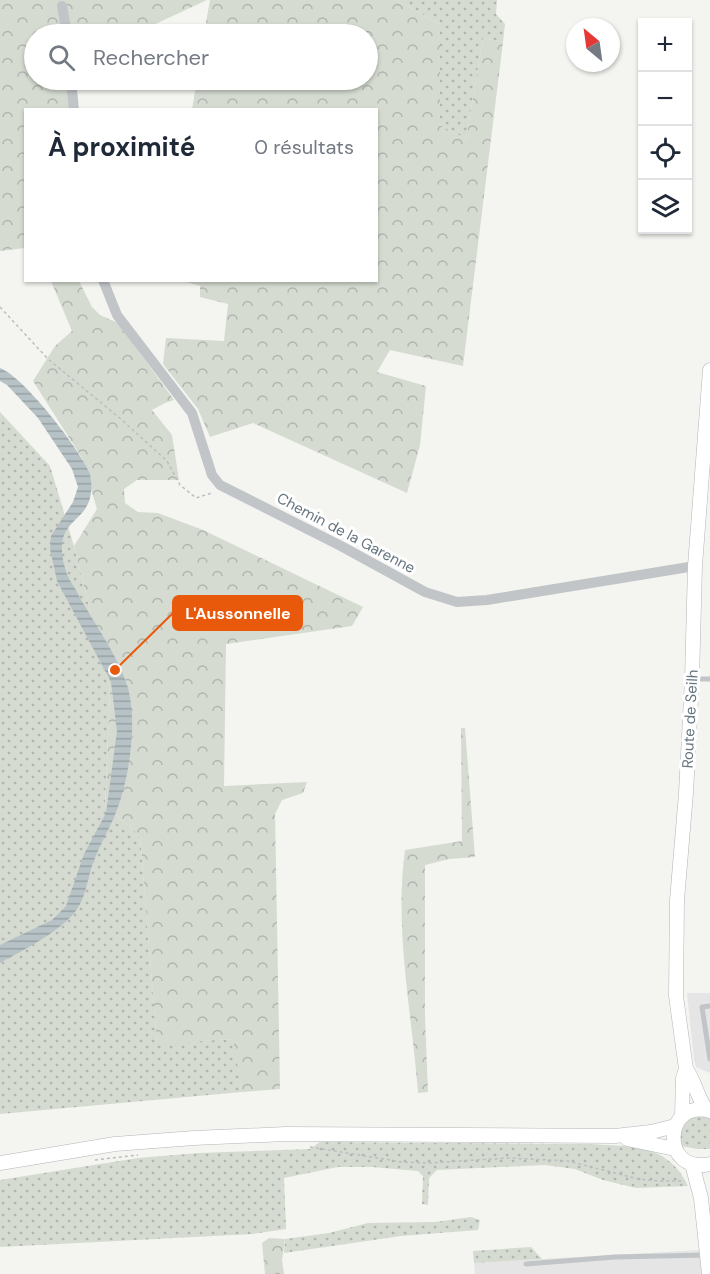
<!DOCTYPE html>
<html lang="fr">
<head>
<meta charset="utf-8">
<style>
  body { margin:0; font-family:"DM Sans",sans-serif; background:#f6f6f7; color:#1f2937 }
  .controls { position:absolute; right:18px; top:18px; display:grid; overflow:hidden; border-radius:0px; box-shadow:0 2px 4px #0004 }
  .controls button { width:54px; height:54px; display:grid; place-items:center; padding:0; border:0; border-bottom:2px solid #e0e1e3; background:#fff; color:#1f2937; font:30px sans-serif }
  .compass { position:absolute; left:566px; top:18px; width:54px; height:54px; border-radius:50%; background:#fff; box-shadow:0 2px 4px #0004; rotate:331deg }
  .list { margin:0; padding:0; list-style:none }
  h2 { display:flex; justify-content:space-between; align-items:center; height:78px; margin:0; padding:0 24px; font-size:26px }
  h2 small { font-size:20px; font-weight:400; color:#747a83 }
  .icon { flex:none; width:33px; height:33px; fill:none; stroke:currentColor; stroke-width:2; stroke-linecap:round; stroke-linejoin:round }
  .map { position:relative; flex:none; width:710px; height:1274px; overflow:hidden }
  .search { position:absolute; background:#fff; box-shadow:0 2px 4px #0004; left:24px; top:24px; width:354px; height:66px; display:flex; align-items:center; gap:15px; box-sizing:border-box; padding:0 21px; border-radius:33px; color:#747a83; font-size:22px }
  .panel { position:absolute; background:#fff; box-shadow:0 2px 4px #0004; left:24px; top:108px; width:354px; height:174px; border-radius:0px }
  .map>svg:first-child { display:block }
  .built { fill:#e4e5e4 }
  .grass { fill:url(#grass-dots) }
  .forest { fill:url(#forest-crowns) }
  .water { fill:url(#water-rules) }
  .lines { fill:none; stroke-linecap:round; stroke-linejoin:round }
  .secondary-casing { stroke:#b2b7ba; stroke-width:15 }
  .path { stroke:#bbbdbf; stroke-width:1.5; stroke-dasharray:3 3; stroke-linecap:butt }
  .lane { stroke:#c2c5c8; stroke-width:5 }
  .street { stroke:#c2c5c8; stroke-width:10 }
  .secondary { stroke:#fff; stroke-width:14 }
  .labels { text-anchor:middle; stroke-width:6; stroke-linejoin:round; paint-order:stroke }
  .street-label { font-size:15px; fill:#65757f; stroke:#fff }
  .leader { fill:none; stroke:#e8590c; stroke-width:2 }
  .callout-dot { fill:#e8590c; stroke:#fff; stroke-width:2 }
  .callout { fill:#e8590c; stroke:#e8590c; stroke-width:2 }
  .callout-label { font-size:16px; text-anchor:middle; font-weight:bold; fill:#fff }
</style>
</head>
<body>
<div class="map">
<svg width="710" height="1274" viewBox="0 0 710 1274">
  <defs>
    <pattern id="grass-dots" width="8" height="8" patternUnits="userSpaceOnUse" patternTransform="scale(1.5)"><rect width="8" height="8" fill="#d5dbd1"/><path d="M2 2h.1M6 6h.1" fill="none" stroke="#b0b6af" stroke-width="1.8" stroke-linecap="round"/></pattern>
    <pattern id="forest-crowns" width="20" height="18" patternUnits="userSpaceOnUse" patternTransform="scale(1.5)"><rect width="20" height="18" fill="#d5dbd1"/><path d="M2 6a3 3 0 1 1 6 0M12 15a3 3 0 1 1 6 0" fill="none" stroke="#b0b6af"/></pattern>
    <pattern id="water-rules" width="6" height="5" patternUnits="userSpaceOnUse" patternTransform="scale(1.5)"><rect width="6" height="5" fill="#b6c2c5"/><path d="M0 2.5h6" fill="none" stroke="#98a2a5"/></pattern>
  </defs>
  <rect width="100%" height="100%" fill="#f4f4f0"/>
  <path class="built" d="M687 993H710V1073L696 1067 694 1059Z
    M700 1250 702 1274H475L474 1263Z"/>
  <path class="grass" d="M396 0H497L496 14 505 24 503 42 483 38 466 139 440 125V24Z
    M0 412 50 466 74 546 110 691 105 805 140 836 157 1043 234 1039 242 1092 0 1114Z
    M703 1116 710 1118V1149H698L681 1146C677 1127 683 1118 703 1116Z
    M320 1142 591 1144C631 1147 668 1143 688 1186L636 1188 603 1180 575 1169 545 1165 437 1170 429 1178 428 1205 422 1204 423 1176 418 1171 372 1167H338L284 1178 286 1229 253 1234 0 1247V1180L138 1158 199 1153 310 1149Z
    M471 1217 480 1220 478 1230 401 1236 284 1253 285 1239 329 1233 368 1223 435 1222Z
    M531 1247 542 1259 474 1263 473 1251Z"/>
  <path class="forest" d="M0 0H207L134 34H34V80H68L71 109 26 110 25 248 0 251Z
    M210 0H396L440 24V125L466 139 483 38 503 42 463 366 390 350 377 372 426 386 420 445 407 493 253 423 210 437 198 409 163 364 166 338 224 341 228 304 200 297V286L183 281 376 280V110L192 109 197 80H368V34H204Z
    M51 281H79L92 307 100 315 118 323 174 400 165 403 152 410 172 435 179 480H137L124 489 125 503 138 512 158 513 203 530 363 607 352 626 226 644 224 786 307 782 303 793 282 800 275 814 280 1089 242 1092 233 1039 157 1044 140 836 105 805 110 691 74 546 97 509 82 458 33 381 55 346 72 331Z
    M461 728H465L475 857 449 859 425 865V1017L428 1092 418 1093C412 1013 394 930 405 850L462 841Z
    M269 1238 285 1239 282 1260 284 1274H265L262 1243Z"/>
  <path class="water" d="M0 368C24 377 80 449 90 474 91 479 92 487 91 492 88 525 51 518 65 568 67 578 75 587 79 596 94 623 120 659 128 688 137 721 130 772 119 804 113 823 102 840 95 858 87 876 87 897 75 912 58 933 23 950 0 963V945L52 920 66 906 84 854 106 813 117 731 111 682 57 581 50 549 51 536 73 502 78 487 72 469 38 418 7 385 0 381Z"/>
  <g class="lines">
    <defs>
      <path id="secondary" d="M686 1069C695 1081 697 1097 706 1109
        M710 1111C663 1098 660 1175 710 1164
        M682 1116 683 1078 686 1069 676 996 677 900 686 793 692 679 695 566 710 370
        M627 1139 675 1149
        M0 1163 115 1144 194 1138 286 1134 615 1136 651 1132 675 1126
        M692 1164 701 1198 709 1274"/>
    </defs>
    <use href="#secondary" class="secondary-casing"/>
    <path class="path" d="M0 307 48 359 122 420 167 461 180 485 196 498 212 493
      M310 1147 402 1162 428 1163 509 1158 568 1161 638 1179 661 1181H682
      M95 1160 138 1155"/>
    <path class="lane" d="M694 679H710
      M710 1006 702 1007 710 1059
      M526 1264 615 1257 707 1255"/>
    <path class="street" d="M62 6 67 34
      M71 80 74 110
      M103 280 117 315 192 413 212 475 220 485 341 546 425 592 457 602 487 600 695 566"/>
    <use href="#secondary" class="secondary"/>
  </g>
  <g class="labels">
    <g class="street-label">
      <text transform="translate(346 533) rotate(28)" y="5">Chemin de la Garenne</text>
      <text transform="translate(690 719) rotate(-87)" y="5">Route de Seilh</text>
    </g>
  </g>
  <path class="leader" d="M115 670L173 613"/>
  <circle class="callout-dot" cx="115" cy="670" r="6"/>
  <rect class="callout" x="173" y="596" width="129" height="34" rx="6"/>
  <g class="callout-label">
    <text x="238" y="619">L'Aussonnelle</text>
  </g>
</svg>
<div class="controls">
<button>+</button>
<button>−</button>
<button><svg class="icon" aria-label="locate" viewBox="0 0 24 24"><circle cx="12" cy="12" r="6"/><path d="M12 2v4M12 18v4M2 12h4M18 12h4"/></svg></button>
<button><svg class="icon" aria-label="layers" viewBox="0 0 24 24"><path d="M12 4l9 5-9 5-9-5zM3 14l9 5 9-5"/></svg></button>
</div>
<svg class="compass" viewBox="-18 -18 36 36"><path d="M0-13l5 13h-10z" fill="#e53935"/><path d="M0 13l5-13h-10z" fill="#747a83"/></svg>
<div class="search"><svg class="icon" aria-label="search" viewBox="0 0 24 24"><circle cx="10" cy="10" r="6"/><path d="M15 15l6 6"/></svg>Rechercher</div>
<section class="panel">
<h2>À proximité<small>0 résultats</small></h2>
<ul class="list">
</ul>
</section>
</div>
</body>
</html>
